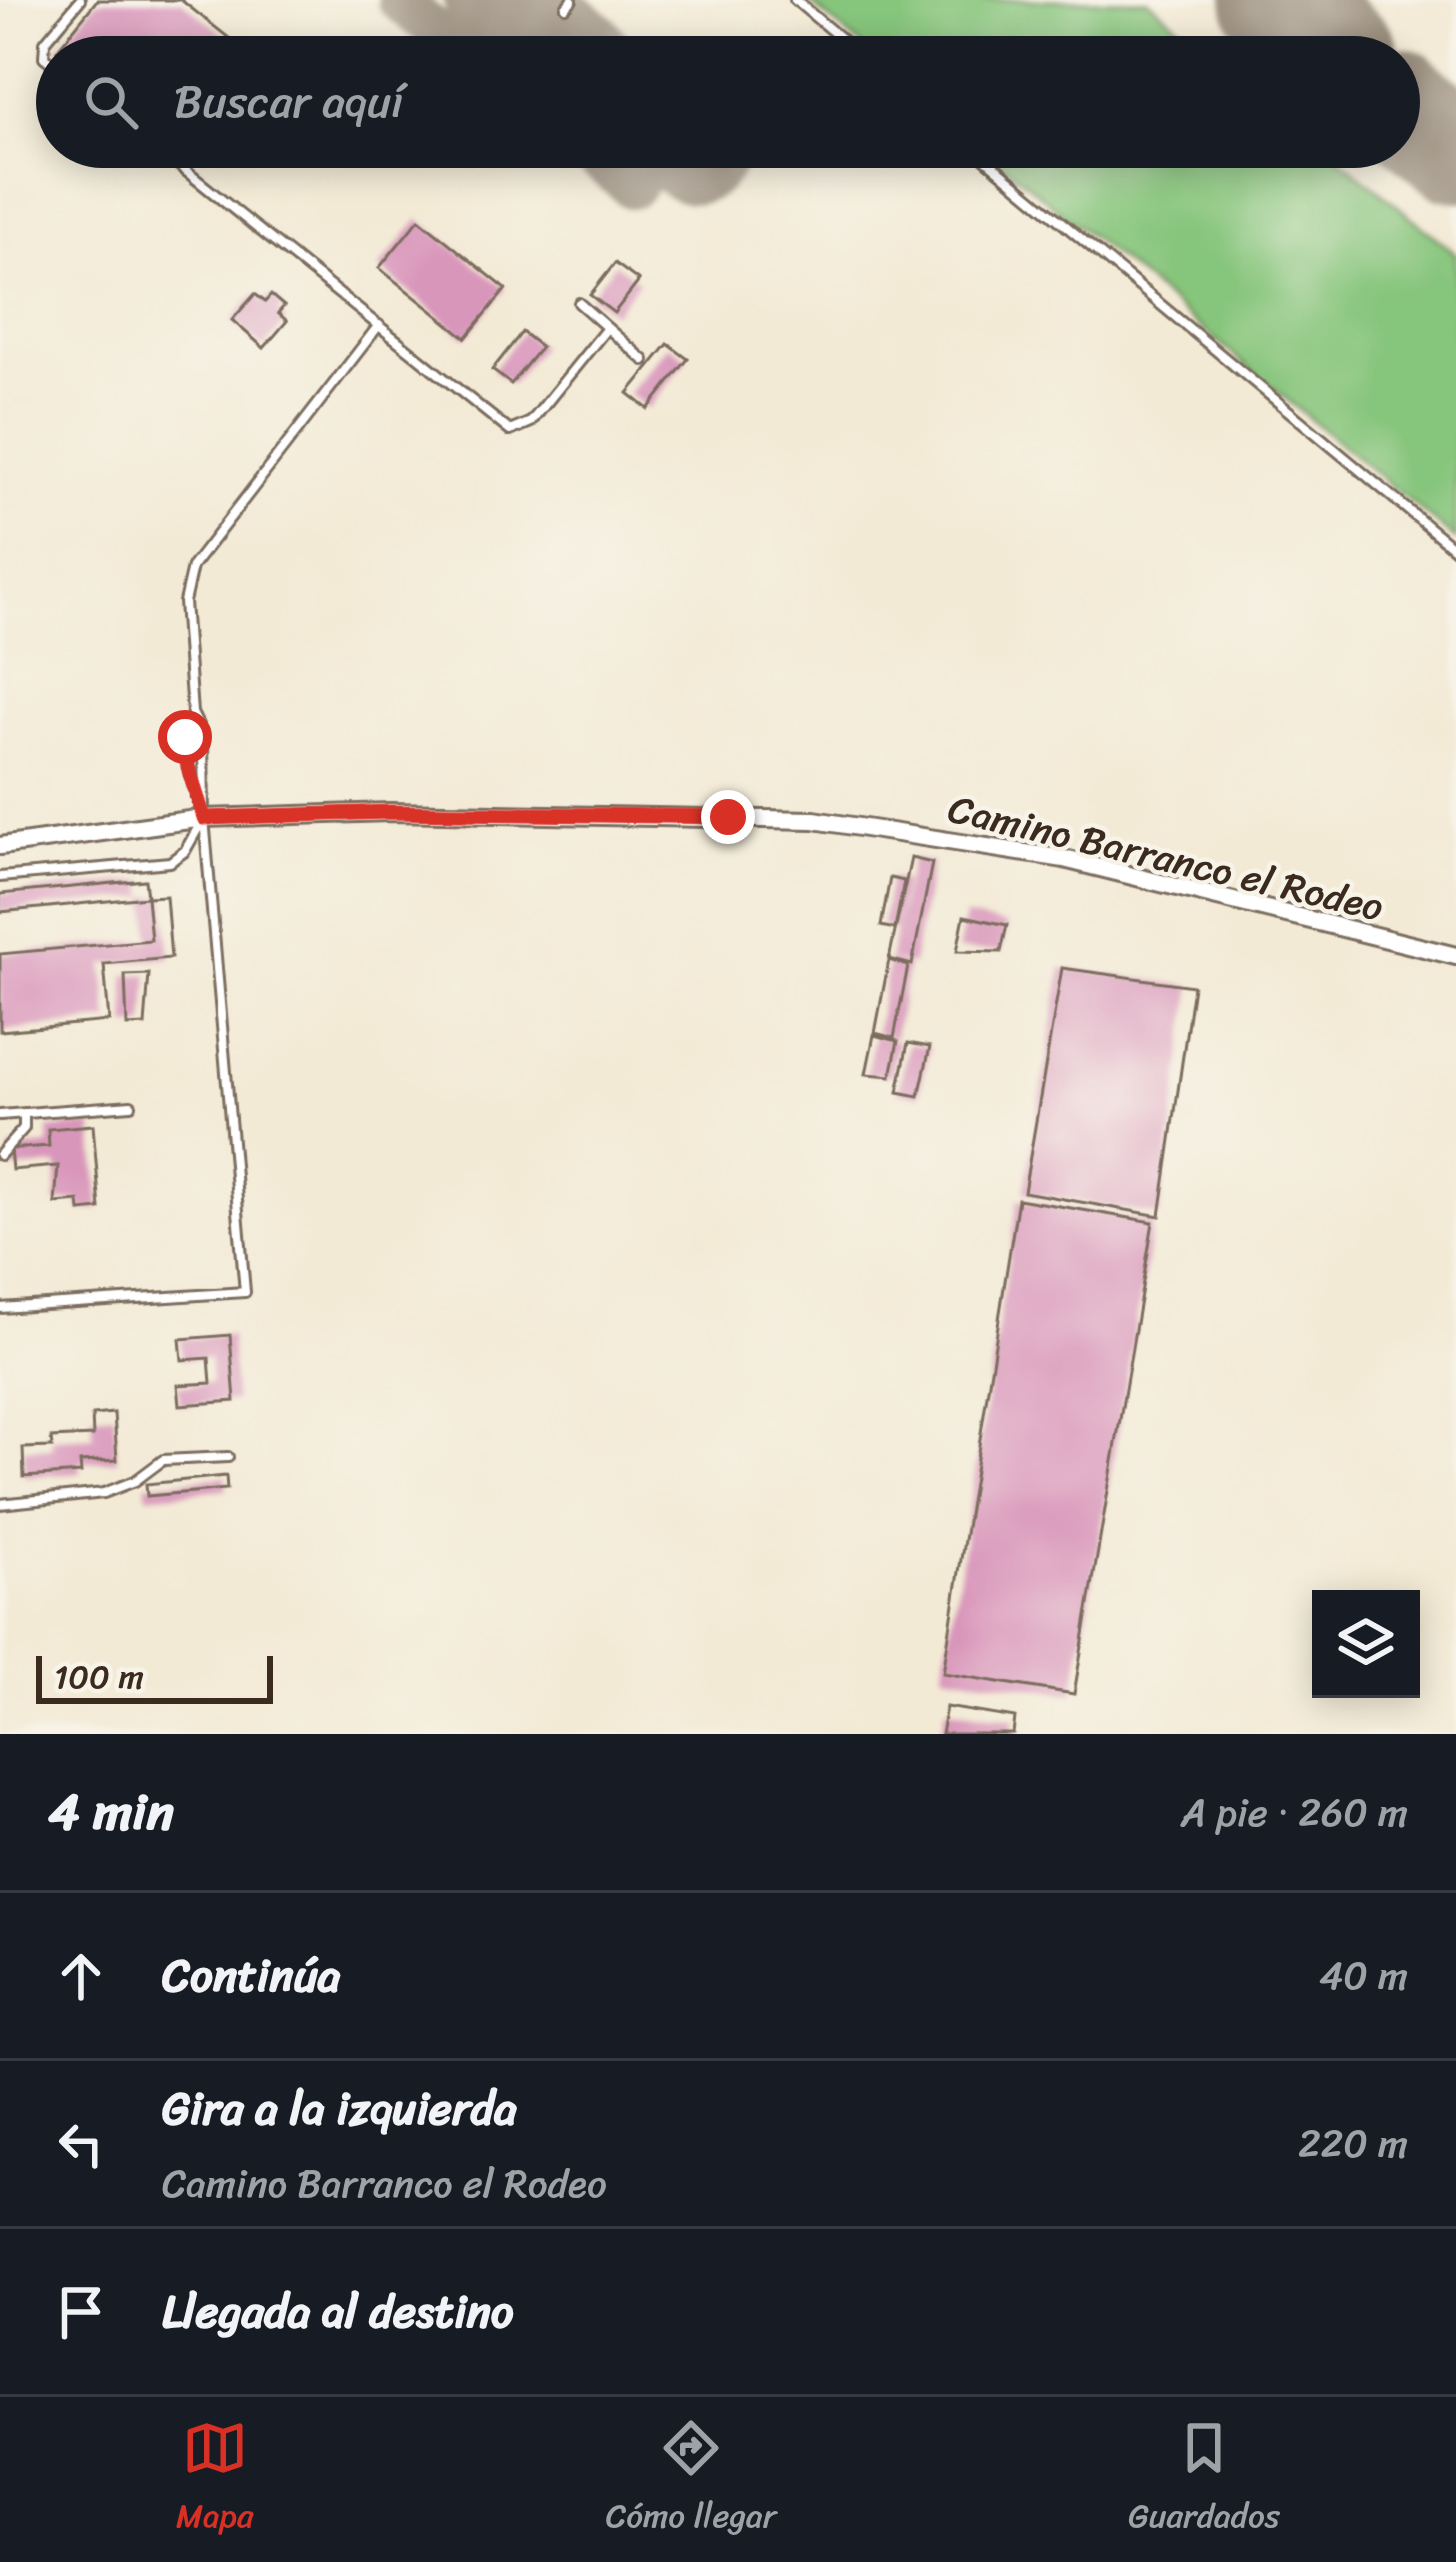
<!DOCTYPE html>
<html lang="es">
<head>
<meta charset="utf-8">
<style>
  body { margin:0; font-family:Sriracha,sans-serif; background:#20242c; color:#f1f3f6 }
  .controls { position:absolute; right:36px; bottom:36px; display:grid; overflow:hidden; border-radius:0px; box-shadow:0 6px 30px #0003 }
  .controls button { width:108px; height:108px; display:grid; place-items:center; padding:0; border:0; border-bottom:3px solid #363941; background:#171b24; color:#f1f3f6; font:60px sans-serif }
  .scale { position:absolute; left:36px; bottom:30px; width:237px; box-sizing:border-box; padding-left:12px; border:6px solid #3b2a1e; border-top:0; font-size:33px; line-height:42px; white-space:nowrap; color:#3b2a1e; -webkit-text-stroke:9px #f7f3e8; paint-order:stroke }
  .stop { position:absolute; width:36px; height:36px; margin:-27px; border:9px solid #d93025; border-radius:50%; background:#fff }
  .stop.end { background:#d93025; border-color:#fff; box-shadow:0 3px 12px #0008 }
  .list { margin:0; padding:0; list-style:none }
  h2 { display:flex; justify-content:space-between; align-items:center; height:156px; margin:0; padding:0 48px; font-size:51px }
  h2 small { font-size:39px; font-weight:400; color:#9ea1a6 }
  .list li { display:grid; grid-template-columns:78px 1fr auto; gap:36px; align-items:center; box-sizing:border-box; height:168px; padding:0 48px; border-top:3px solid #363941 }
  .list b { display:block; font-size:45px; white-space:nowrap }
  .list p { margin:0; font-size:39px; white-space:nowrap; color:#9ea1a6 }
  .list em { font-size:39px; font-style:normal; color:#9ea1a6 }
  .icon { flex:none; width:66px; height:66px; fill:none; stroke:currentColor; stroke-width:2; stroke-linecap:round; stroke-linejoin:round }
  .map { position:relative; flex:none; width:1456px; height:1734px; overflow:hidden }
  .search { position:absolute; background:#171b24; box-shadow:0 6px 30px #0003; left:36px; right:36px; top:36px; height:132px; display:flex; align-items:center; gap:30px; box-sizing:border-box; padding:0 42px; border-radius:66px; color:#9ea1a6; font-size:45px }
  .sheet { height:660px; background:#171b24 }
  nav { display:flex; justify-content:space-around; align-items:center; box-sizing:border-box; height:168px; border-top:3px solid #363941; background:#171b24; font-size:33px; color:#9ea1a6 }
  nav a { display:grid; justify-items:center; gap:6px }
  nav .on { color:#d93025 }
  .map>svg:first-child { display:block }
  .green { fill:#86c57c; stroke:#60784d; stroke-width:3 }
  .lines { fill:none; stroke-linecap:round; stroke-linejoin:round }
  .taxiway { stroke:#978a7a; stroke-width:42 }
  .runway { stroke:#978a7a; stroke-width:108 }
  .building { fill:#d996bb }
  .lane-casing { stroke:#7b6d5e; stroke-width:14 }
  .street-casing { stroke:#7b6d5e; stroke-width:22 }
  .lane { stroke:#fff; stroke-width:8 }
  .street { stroke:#fff; stroke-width:16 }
  .route { stroke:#d93025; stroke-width:15 }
  .labels { text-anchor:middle; stroke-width:9; stroke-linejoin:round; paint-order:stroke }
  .street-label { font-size:39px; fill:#3b2a1e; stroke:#f7f3e8 }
</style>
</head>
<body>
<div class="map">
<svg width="1456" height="1734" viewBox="0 0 1456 1734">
  <rect width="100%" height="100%" fill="#f7f3e8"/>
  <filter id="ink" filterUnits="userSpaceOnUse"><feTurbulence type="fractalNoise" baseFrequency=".00833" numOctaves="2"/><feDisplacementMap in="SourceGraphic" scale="24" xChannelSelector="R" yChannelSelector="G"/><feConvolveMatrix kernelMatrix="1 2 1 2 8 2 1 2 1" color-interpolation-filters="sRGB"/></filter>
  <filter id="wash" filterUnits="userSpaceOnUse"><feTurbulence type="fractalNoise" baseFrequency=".004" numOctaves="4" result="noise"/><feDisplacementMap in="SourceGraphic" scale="48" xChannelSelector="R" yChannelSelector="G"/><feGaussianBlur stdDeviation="2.7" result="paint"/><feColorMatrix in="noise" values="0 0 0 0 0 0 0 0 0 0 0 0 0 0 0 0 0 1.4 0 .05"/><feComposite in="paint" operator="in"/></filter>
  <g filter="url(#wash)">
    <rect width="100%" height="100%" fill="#f3ead5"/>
    <path class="green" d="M806 0H1148L1217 57H875Z
      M983 147H1326L1456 254V540Z"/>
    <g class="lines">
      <path class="taxiway" d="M398 0 469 57
        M464 0 535 57
        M581 147 632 188 658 155"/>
      <path class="runway" d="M506 0 577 57
        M1277 0 1346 57
        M1399 101 1456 148
        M689 147 694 150"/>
    </g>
    <g id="blocks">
      <path class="building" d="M97 0H181L253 57H66L57 50Z
        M419 219 506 289 466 338 379 268Z
        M615 263 639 281 614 313 590 295Z
        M255 294 265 302 271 295 284 306 278 313 287 321 264 348 232 320Z
        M522 332 541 347 511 384 492 370Z
        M668 344 688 359 648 409 628 393Z
        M911 858 932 863 912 965 889 959Z
        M890 878 904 881 895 929 881 926Z
        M145 880 147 897 0 912V894Z
        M166 896 171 958 104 964 109 1021 0 1031V954L151 940 147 897Z
        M964 916 1007 925 1001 952 957 951Z
        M889 960 908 966 894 1038 875 1033Z
        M1062 968 1193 986 1160 1216 1024 1192Z
        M149 974 145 1025 127 1026 125 975Z
        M874 1035 898 1041 891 1076 866 1074Z
        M908 1043 930 1047 919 1096 898 1092Z
        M93 1125 100 1209 80 1211 79 1201 55 1203 58 1166 12 1170 10 1149 49 1146 48 1129Z
        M1018 1199 1153 1222 1074 1694 943 1673Z
        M230 1335 235 1401 180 1405 178 1385 211 1383 209 1358 182 1360 180 1339Z
        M114 1413 117 1460 80 1462 81 1473 24 1477 23 1448 52 1447 51 1438 93 1436 92 1415Z
        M226 1476 227 1489 147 1496 146 1484Z
        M946 1707 1015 1718 1013 1734H941Z"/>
    </g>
  </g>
  <g filter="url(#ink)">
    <use href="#blocks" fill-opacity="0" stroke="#7b6d5e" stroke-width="3"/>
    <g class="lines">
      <defs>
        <path id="lane" d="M795 0 863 57
          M566 7 572 0
          M57 67 44 57 45 42 80 0
          M156 147 510 431 531 422 607 328
          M971 147 1456 550
          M579 303 644 360
          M200 807 188 767 185 737 192 713 184 602 192 567 379 325
          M0 877 170 862 185 851 202 821
          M0 1115 131 1105
          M0 1155 24 1128V1113
          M0 1308 245 1292 204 818 203 735 192 713
          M0 1504 104 1493 135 1481 163 1460 228 1457"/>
        <path id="street" d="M0 846 204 818 390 812 814 820 1064 859 1456 956"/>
      </defs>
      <use href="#lane" class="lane-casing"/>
      <use href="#street" class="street-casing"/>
      <use href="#lane" class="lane"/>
      <use href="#street" class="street"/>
    </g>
  </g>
  <g class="lines" filter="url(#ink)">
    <path class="route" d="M185 737 188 767 204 818 390 812 728 817"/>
  </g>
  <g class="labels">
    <g class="street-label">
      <text transform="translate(1166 857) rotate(13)" y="14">Camino Barranco el Rodeo</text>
    </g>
  </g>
</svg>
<div class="controls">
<button><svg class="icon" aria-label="layers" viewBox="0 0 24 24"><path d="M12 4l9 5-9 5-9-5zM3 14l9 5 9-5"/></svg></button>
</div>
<div class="scale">100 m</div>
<div class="stop" style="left:185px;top:737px"></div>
<div class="stop end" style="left:728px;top:817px"></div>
<div class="search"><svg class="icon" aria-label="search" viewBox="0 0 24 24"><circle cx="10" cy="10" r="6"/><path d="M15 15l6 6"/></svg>Buscar aquí</div>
</div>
<section class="sheet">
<h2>4 min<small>A pie · 260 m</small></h2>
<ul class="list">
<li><svg class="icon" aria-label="ahead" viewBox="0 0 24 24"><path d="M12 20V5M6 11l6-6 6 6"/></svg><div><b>Continúa</b></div><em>40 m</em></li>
<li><svg class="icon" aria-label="left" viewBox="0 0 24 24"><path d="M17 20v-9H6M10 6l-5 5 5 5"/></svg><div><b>Gira a la izquierda</b><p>Camino Barranco el Rodeo</p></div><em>220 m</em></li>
<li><svg class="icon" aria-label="arrive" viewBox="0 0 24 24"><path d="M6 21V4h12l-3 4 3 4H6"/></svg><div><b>Llegada al destino</b></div></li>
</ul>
</section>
<nav>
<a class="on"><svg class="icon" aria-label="map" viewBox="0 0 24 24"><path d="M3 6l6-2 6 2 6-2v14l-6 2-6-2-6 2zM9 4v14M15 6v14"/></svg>Mapa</a>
<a><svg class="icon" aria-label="directions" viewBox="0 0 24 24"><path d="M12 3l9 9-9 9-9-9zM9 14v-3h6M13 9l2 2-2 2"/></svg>Cómo llegar</a>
<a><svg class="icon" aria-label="saved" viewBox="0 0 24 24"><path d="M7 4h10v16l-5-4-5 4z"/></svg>Guardados</a>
</nav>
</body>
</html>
